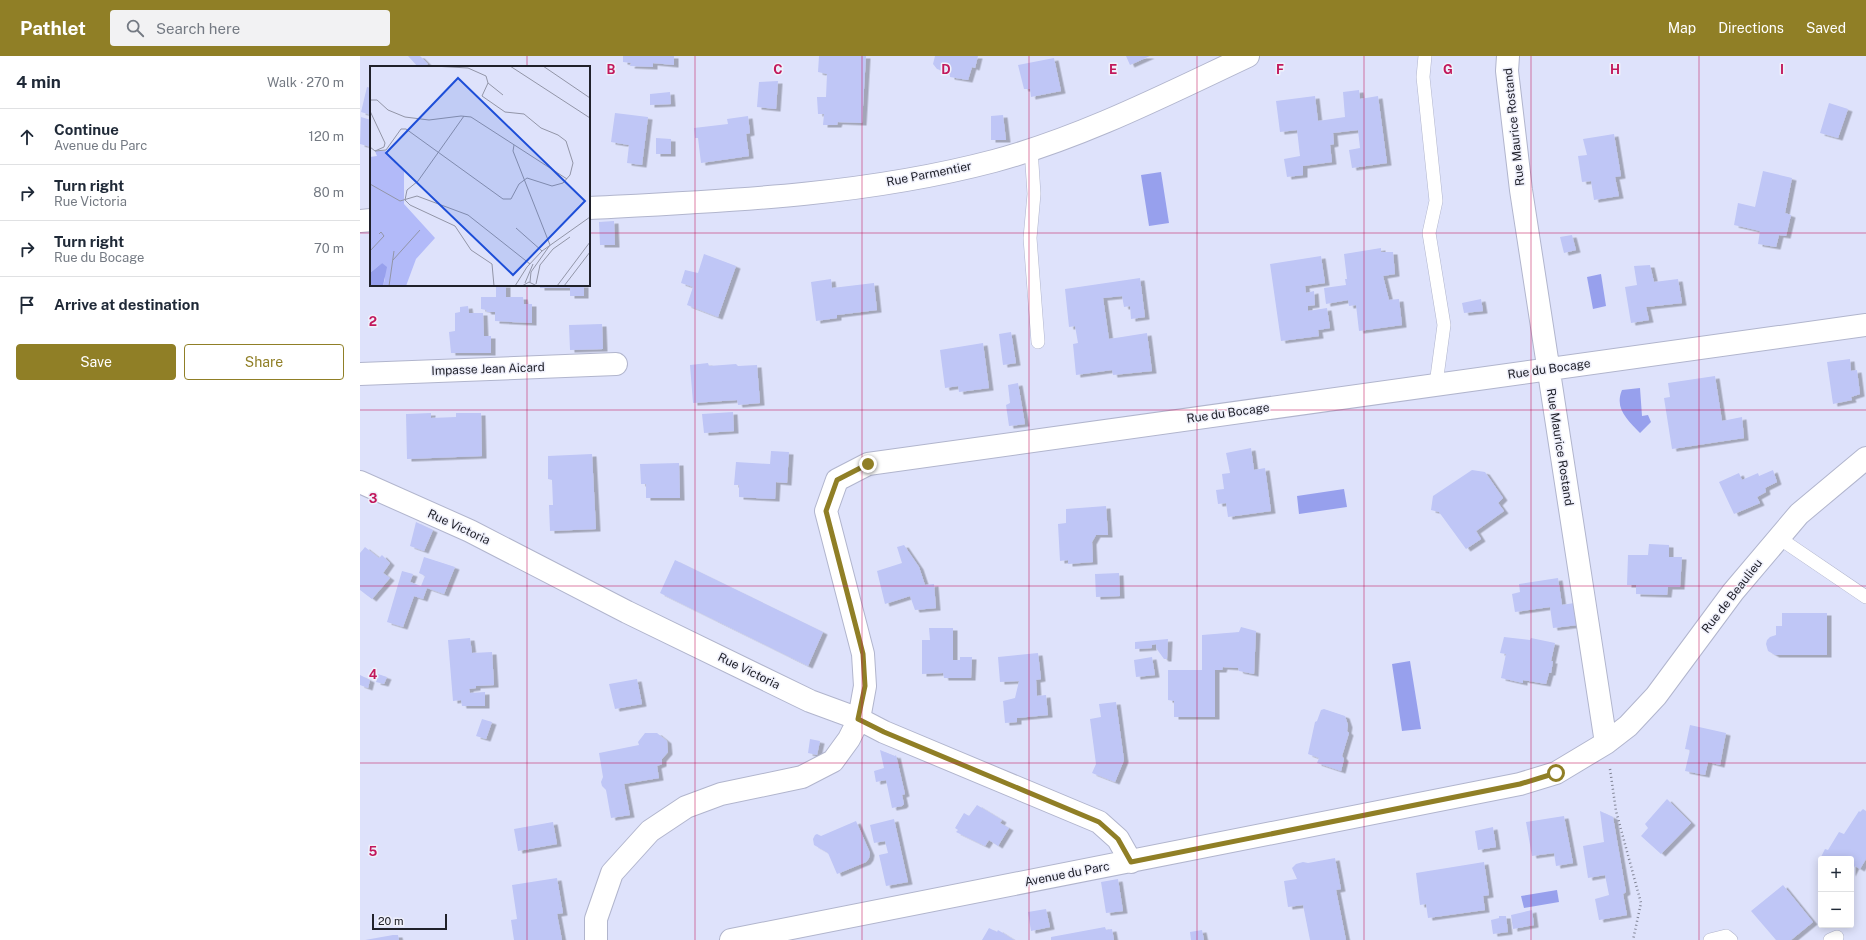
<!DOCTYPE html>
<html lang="en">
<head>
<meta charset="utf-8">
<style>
  body { margin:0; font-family:"Public Sans",sans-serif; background:#f2f2f3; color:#1f2937 }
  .controls { position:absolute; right:12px; bottom:12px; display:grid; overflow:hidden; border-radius:4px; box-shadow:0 2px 10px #0003 }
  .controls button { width:36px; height:36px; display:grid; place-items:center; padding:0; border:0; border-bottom:1px solid #e0e1e3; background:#fff; color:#1f2937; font:20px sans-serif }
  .scale { position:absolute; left:12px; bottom:10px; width:75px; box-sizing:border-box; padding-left:4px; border:2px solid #20212a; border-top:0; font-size:11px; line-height:14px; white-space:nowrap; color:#20212a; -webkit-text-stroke:3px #eff0fb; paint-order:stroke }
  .stop { position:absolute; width:12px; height:12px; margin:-9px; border:3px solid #907f26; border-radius:50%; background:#fff }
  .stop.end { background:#907f26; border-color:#fff; box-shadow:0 1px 4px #0008 }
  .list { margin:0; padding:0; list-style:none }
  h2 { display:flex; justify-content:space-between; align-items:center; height:52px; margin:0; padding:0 16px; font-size:17px }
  h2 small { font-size:13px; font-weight:400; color:#747a83 }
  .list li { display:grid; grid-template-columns:26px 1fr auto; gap:12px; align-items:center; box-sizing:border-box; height:56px; padding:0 16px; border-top:1px solid #e0e1e3 }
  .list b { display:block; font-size:15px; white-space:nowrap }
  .list p { margin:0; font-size:13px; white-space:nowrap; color:#747a83 }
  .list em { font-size:13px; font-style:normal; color:#747a83 }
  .actions { display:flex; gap:8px; padding:12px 16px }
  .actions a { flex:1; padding:9px 0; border:1px solid #907f26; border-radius:4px; text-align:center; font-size:14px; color:#907f26 }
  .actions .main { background:#907f26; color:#fff }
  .icon { flex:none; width:22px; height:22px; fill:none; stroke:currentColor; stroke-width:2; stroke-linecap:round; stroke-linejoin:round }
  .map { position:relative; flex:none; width:1506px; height:884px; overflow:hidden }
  header { display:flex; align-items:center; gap:24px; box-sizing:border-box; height:56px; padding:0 20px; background:#907f26; color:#fff }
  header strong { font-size:19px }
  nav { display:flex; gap:22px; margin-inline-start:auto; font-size:14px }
  .search { width:280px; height:36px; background:#f2f2f3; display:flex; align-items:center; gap:10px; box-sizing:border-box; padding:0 14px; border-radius:4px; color:#747a83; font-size:15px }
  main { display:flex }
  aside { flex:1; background:#fff }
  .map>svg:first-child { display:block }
  .water { fill:#97a0ed }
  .building { fill:#bfc6f6; filter:url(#shadow) }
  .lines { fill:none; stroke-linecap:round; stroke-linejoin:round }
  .service-casing { stroke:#b1b5cd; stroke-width:14 }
  .minor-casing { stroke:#b1b5cd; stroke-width:24 }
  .path { stroke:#818495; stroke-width:2.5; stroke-dasharray:1 3; stroke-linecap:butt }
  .service { stroke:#fff; stroke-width:13 }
  .minor { stroke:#fff; stroke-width:22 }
  .route { stroke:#907f26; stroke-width:5 }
  .grid { fill:none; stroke:#c2185b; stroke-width:1; stroke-opacity:0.55 }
  .labels { text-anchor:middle; stroke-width:3; stroke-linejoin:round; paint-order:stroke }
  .street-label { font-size:12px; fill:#20212a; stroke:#eff0fb }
  .inset-road { fill:none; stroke:#9295a7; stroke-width:1 }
  .view { fill:#1d4ed8; fill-opacity:0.15; stroke:#1d4ed8; stroke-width:2 }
  .inset-edge { fill:none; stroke:#20212a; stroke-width:2 }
  .grid-label { font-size:13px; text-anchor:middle; font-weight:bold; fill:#c2185b; stroke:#eff0fb; stroke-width:3; stroke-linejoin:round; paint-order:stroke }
</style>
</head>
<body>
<header>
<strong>Pathlet</strong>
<div class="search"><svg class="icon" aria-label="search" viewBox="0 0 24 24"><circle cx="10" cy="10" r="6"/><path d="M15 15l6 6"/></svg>Search here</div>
<nav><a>Map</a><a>Directions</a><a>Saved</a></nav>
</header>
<main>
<aside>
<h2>4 min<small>Walk · 270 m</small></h2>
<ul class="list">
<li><svg class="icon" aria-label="ahead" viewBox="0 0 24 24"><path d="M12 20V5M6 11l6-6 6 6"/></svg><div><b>Continue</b><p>Avenue du Parc</p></div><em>120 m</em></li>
<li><svg class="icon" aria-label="right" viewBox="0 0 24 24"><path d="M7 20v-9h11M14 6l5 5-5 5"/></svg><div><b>Turn right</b><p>Rue Victoria</p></div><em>80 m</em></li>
<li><svg class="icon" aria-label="right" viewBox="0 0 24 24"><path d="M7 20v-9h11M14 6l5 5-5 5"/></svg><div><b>Turn right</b><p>Rue du Bocage</p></div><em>70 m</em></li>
<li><svg class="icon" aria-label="arrive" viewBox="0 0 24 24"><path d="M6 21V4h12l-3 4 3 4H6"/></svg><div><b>Arrive at destination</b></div></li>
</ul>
<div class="actions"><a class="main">Save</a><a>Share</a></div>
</aside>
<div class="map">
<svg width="1506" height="884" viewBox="0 0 1506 884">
  <defs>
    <filter id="shadow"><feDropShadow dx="4.5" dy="2.5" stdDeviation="0" flood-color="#0004"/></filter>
  </defs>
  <rect width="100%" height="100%" fill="#dee2fb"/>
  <path class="water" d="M801 116 809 167 789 170 781 119Z
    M1241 218 1246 250 1233 253 1227 221Z
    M1280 332 1282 360 1288 359 1291 366 1280 377C1268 364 1254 353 1262 334Z
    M984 433 987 451 939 458 937 440Z
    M1050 605 1061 673 1042 675 1032 608Z
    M1197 834 1199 846 1164 852 1161 840Z"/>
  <path class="building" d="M48 0H60L68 8 64 11H58Z
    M263 0H314V9L293 7V11L270 10 271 7 263 6Z
    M459 0H506L502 67 478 66 477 69H463L464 58H458L457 41H466L467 18 458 16Z
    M575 0H618L615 12 612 11 608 24 590 21V17L577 13 573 8Z
    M766 0H790L770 9Z
    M694 2 701 35 671 41 670 33H664L658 9Z
    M418 25 416 53 397 51 399 26Z
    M7 31 11 32V59L1 56Z
    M999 34 1000 43 1018 40 1027 107 992 112 989 94 1000 92 998 74 973 77 974 88 970 89 972 106 943 110V119L927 121 924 103 940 100 937 74 920 76 916 45 955 40 958 65 985 61 983 36Z
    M310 36 311 48 290 49V38Z
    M1469 47 1488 53 1478 82 1460 77Z
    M255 57 288 61 282 109 267 107 269 89 251 86Z
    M643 59 646 84H631V60Z
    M388 60 390 77 386 78 389 100 341 107 338 82H335L334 72 368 68 367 63Z
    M1 61 11 64V91L0 88Z
    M1254 78 1261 120 1255 121 1259 140 1234 144 1231 125 1222 126 1218 100 1227 99 1223 83Z
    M296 82 311 83V98H296Z
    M1403 115 1432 122 1425 157 1431 159 1426 180 1419 179 1416 191 1398 188 1400 175 1374 169 1378 147 1395 151Z
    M254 165 255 189H240L239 166Z
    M1212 179 1216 194 1204 197 1200 181Z
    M1021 192V196H1033L1035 218 1023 220 1029 244 1039 243 1042 269 999 275 996 249 989 250 988 244 966 248 964 232 986 229 985 223H987L984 198Z
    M344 198 376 210 358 261 327 249 333 231 321 227 325 214 338 217Z
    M961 200 965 227 945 230 946 237 954 235 955 249 948 250V255L967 252 970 272 958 274 959 280 921 285 910 208Z
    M1290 209 1294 226 1318 223 1322 247 1286 251 1289 264 1271 267 1265 231 1277 229 1274 210Z
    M780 222 785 261 771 263 770 250 764 251 762 240 743 242 749 283 787 277 792 315 753 319 752 314 716 319 713 288 718 287 715 270 709 271 705 233Z
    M471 223 472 232 514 227 517 254 477 259V262L456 265 451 226Z
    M136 229H146V241H163L164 248H172V267L135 265V256H127L126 254 121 253V241H136Z
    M180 229H224V240H210V232H180Z
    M1121 243 1123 255 1104 257 1102 247Z
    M108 250 109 257H123L124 280H131V297H91L89 276 95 275V257L100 256V251Z
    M242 268 243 293 210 294 209 269Z
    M651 276 656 307 643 309 639 278Z
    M623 287 629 332 599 336 598 330 585 332 580 294Z
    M1490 303 1491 315 1497 314 1500 338 1491 341 1492 344 1473 348 1467 306Z
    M348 307 349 310 376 308 378 310 397 309 400 347 378 349 377 344 333 347 330 309Z
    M1355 320 1362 365 1382 361 1384 382 1312 393 1304 342 1310 341 1308 327Z
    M658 327 665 368 649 370 646 349 650 347 648 329Z
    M373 356 374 375 344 377 342 358Z
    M71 357V362L96 361V357H121L122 400 47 403 46 358Z
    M891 392 894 414 905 412 911 455 868 461 866 447 858 448 856 434 864 433 862 418 870 417 866 397Z
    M411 395 429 396 427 427 416 426 415 443 379 441V429H374L376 406 410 408Z
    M232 398 236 473 190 475 189 449H193L192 424 188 423V400Z
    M319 407 320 442H286V428H281L280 408Z
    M1112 414 1125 416 1143 442 1138 447 1144 455 1116 475 1121 483 1106 493 1079 456 1071 454 1073 440Z
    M1413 414 1417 426 1405 432 1406 436 1397 441 1400 447 1374 458 1359 426 1379 417 1382 424 1398 417 1399 420Z
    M746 450 748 479H736L732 486 733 506 708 508V504L700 505 698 468 706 467V453Z
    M56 466 73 474 64 495 50 490Z
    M1289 488 1309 489V501H1322L1320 531H1308L1307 539 1276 538V529H1267L1268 499H1288Z
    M544 489 559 511 565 529 574 528 576 552 555 554 550 540 525 548 517 515 542 507 537 491Z
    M5 491 19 502 22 499 30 507 23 517 30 522 12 543 0 534V497Z
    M64 501 95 511 84 538 67 532 63 543 54 540 43 571 27 566 42 515 53 518 50 526 61 530 65 520 59 517Z
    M315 504 463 576 448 610 300 537Z
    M759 517 760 540 736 541 735 518Z
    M1198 522 1202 549 1214 547 1218 569 1193 572 1190 551 1155 556 1152 538 1160 536 1159 528Z
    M1422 557H1467V599H1415L1408 595 1406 588 1407 584 1410 581 1416 579V570H1422Z
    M881 571 896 575 894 618 879 615 878 612 863 611 862 614H855V661H814V645L808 644V614H842V579L879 576Z
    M569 572H593V604H600V601H612L611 622H584L583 617 562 618V584H570Z
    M1144 581 1170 584 1171 582 1195 587 1191 605H1193L1191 617H1189L1186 628 1163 624V627L1141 622 1146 598 1140 597Z
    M110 582 112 597 132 596 134 629 116 630V632L109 633 110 637 125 636V650H102L101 644 93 645 88 584Z
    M808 583 807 603H804L796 592V588L792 589V592L775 593V586Z
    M678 597 681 623 676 624 677 640 686 639 688 659 657 662V666L645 667 643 645 655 642 659 625 640 626 638 601Z
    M792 601 795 619 776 621 774 604Z
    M18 618 27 621 24 628 16 626Z
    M0 619 10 624 8 632 0 629Z
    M277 623 282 648 255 653 249 628Z
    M756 646 764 704 755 726 732 717 736 708 730 663 741 661 739 648Z
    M964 653 985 660 988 669 987 675 989 677 982 700 984 703 981 715 957 707 959 702 948 698 955 666 957 665 961 654Z
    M122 663 132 666 126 683 116 680Z
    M1330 669 1366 677 1360 709 1348 706 1345 719 1325 715 1330 694 1325 693Z
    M285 677H297L307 685 308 696 302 703V708L297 710 299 722 264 728 270 759 251 762 246 734 242 730 241 726 243 721 239 697 279 689 278 686Z
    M450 683 460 685 457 699 448 697Z
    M520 694 535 700 536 699 545 738 542 739 544 748 542 750 532 752 526 724 516 726 514 715 524 712Z
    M1307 743 1331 767 1301 798 1281 780 1288 772 1285 768Z
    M617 749 642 764 640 767 649 772 638 790 629 784 625 790 596 776 598 774 595 772 604 757 609 760Z
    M1503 753 1506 755V803L1500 813 1495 810 1491 818V803H1464L1461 801 1465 793 1468 794 1479 776 1484 778 1499 755 1500 756Z
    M1240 755 1253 761 1266 836 1263 838 1267 859 1239 864 1235 843 1249 839 1245 819 1228 822 1223 790 1244 786Z
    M1204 760 1213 807 1196 810 1194 797 1172 800 1166 766Z
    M534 763 548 826 526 830 519 799 528 797 525 785 514 787 510 769Z
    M496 765 510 797 509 802 506 806 477 818 468 797 454 789 453 783 455 779 457 778 461 780Z
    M193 766 197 788 158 795 154 773Z
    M1133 771 1136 791 1118 794 1115 775Z
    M975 802 981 833 976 834 986 884H950L943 849 928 851 924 825 937 823 932 812 936 808 943 806 948 807Z
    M1124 806 1129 839 1123 840 1125 854 1068 862 1066 848 1060 849 1056 817Z
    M197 822 203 857 197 858 202 884H154L151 864 157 863 152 829Z
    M758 823 763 855 746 857 741 826Z
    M1423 829 1453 866 1431 884H1416L1391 855Z
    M686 853 690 871 671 875 668 856Z
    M1172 854 1174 869 1153 873 1151 859Z
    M1139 860H1146L1148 876 1133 878 1131 864 1139 862Z
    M745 871 746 874 752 873 754 884H691V881Z
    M629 872 637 876 638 874 654 884H622Z
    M842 874 844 884H831L830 876Z
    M33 879H38L39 884H5Z"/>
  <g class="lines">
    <defs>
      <path id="service" d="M1065 0 1063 21 1076 145 1069 177 1084 269 1076 328
        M671 93 674 138 670 182 678 286
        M1419 482 1506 541
        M1350 884 1366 880 1371 884
        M1470 884 1477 881"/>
      <path id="minor" d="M1148 0 1147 15 1161 134 1246 687
        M229 152C365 145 501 140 634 105 723 81 805 39 888 0
        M0 165 11 164
        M0 318 256 308
        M0 426 110 475 267 556 450 645 499 663 524 676 739 766 758 783 771 806
        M236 884V863L252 817 290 775 326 751 361 738 442 721 473 705 489 683 499 663 505 630 503 598 466 455 477 424 508 408 1506 269
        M371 884 1160 728 1196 717 1246 687 1268 670 1296 640 1373 536 1439 458 1506 402"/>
    </defs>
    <use href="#service" class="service-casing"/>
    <use href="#minor" class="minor-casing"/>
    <path class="path" d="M1250 713 1256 755 1281 847 1273 884"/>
    <use href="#service" class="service"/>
    <use href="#minor" class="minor"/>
  </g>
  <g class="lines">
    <path class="route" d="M508 408 477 424 466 455 503 598 505 630 498 663 524 676 739 766 758 783 771 806 1160 728 1196 717"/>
  </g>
  <path class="grid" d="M167 0V11M335 0V884M502 0V884M669 0V884M837 0V884M1004 0V884M1171 0V884M1339 0V884M0 177H11M229 177H1506M167 229V884M0 354H1506M0 530H1506M0 707H1506"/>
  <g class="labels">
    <g class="street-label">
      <text transform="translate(1154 71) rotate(-96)" y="4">Rue Maurice Rostand</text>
      <text transform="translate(569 118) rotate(-11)" y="4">Rue Parmentier</text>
      <text transform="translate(128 313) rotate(-2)" y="4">Impasse Jean Aicard</text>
      <text transform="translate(1189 313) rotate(-8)" y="4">Rue du Bocage</text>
      <text transform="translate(868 357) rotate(-8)" y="4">Rue du Bocage</text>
      <text transform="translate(1200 391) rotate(81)" y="4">Rue Maurice Rostand</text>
      <text transform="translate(99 471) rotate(25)" y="4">Rue Victoria</text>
      <text transform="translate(1372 540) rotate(-52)" y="4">Rue de Beaulieu</text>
      <text transform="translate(389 615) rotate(26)" y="4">Rue Victoria</text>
      <text transform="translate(707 818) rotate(-11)" y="4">Avenue du Parc</text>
    </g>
  </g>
  <g transform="translate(10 10)">
    <rect width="220" height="220" fill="#dee2fb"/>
    <path d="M5 85H15L34 104V138L65 172 46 193 36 220H13L15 213 12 197 0 207V91L7 90Z" fill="#b2baf9"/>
    <path d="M12 197 17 201 13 220H0V207Z" fill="#97a0ed"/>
    <path class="inset-road" d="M63 0 98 2 116 10 118 17 133 29M140 0 220 52M173 0 220 32M0 34H7L18 44 35 51 59 54 91 50 101 51 197 113M0 45 15 77 14 81 5 85 0 81M144 79 143 85 180 179 161 206 160 216M5 85 16 84 31 63H36L133 133H141L149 118 157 112 182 120 193 117 200 109 203 97 196 75 188 69 171 62 154 48 135 46 112 30 118 17M0 118 30 135 47 130 98 149 160 198M35 134 40 139 85 160 101 184 122 198 124 220M35 134 37 124 48 115 94 50M146 162 172 185M0 185 14 170 11 166 9 168M23 194 50 164M155 217 163 198M166 218 170 199 183 183 200 171M19 220 24 185M145 220 157 201 172 185 220 151M152 220 159 216 167 220M187 220 220 176M194 220 220 186"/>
    <path class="view" d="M88 12 215 135 143 209 16 87Z"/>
    <rect width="220" height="220" class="inset-edge"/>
  </g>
  <g class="grid-label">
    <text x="251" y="18">B</text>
    <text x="418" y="18">C</text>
    <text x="586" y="18">D</text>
    <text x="753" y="18">E</text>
    <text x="920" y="18">F</text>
    <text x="1088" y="18">G</text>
    <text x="1255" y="18">H</text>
    <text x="1422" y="18">I</text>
    <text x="13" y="270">2</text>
    <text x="13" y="447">3</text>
    <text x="13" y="623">4</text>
    <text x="13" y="800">5</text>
  </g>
</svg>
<div class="controls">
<button>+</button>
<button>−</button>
</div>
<div class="scale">20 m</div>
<div class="stop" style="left:1196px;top:717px"></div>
<div class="stop end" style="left:508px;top:408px"></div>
</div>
</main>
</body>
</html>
